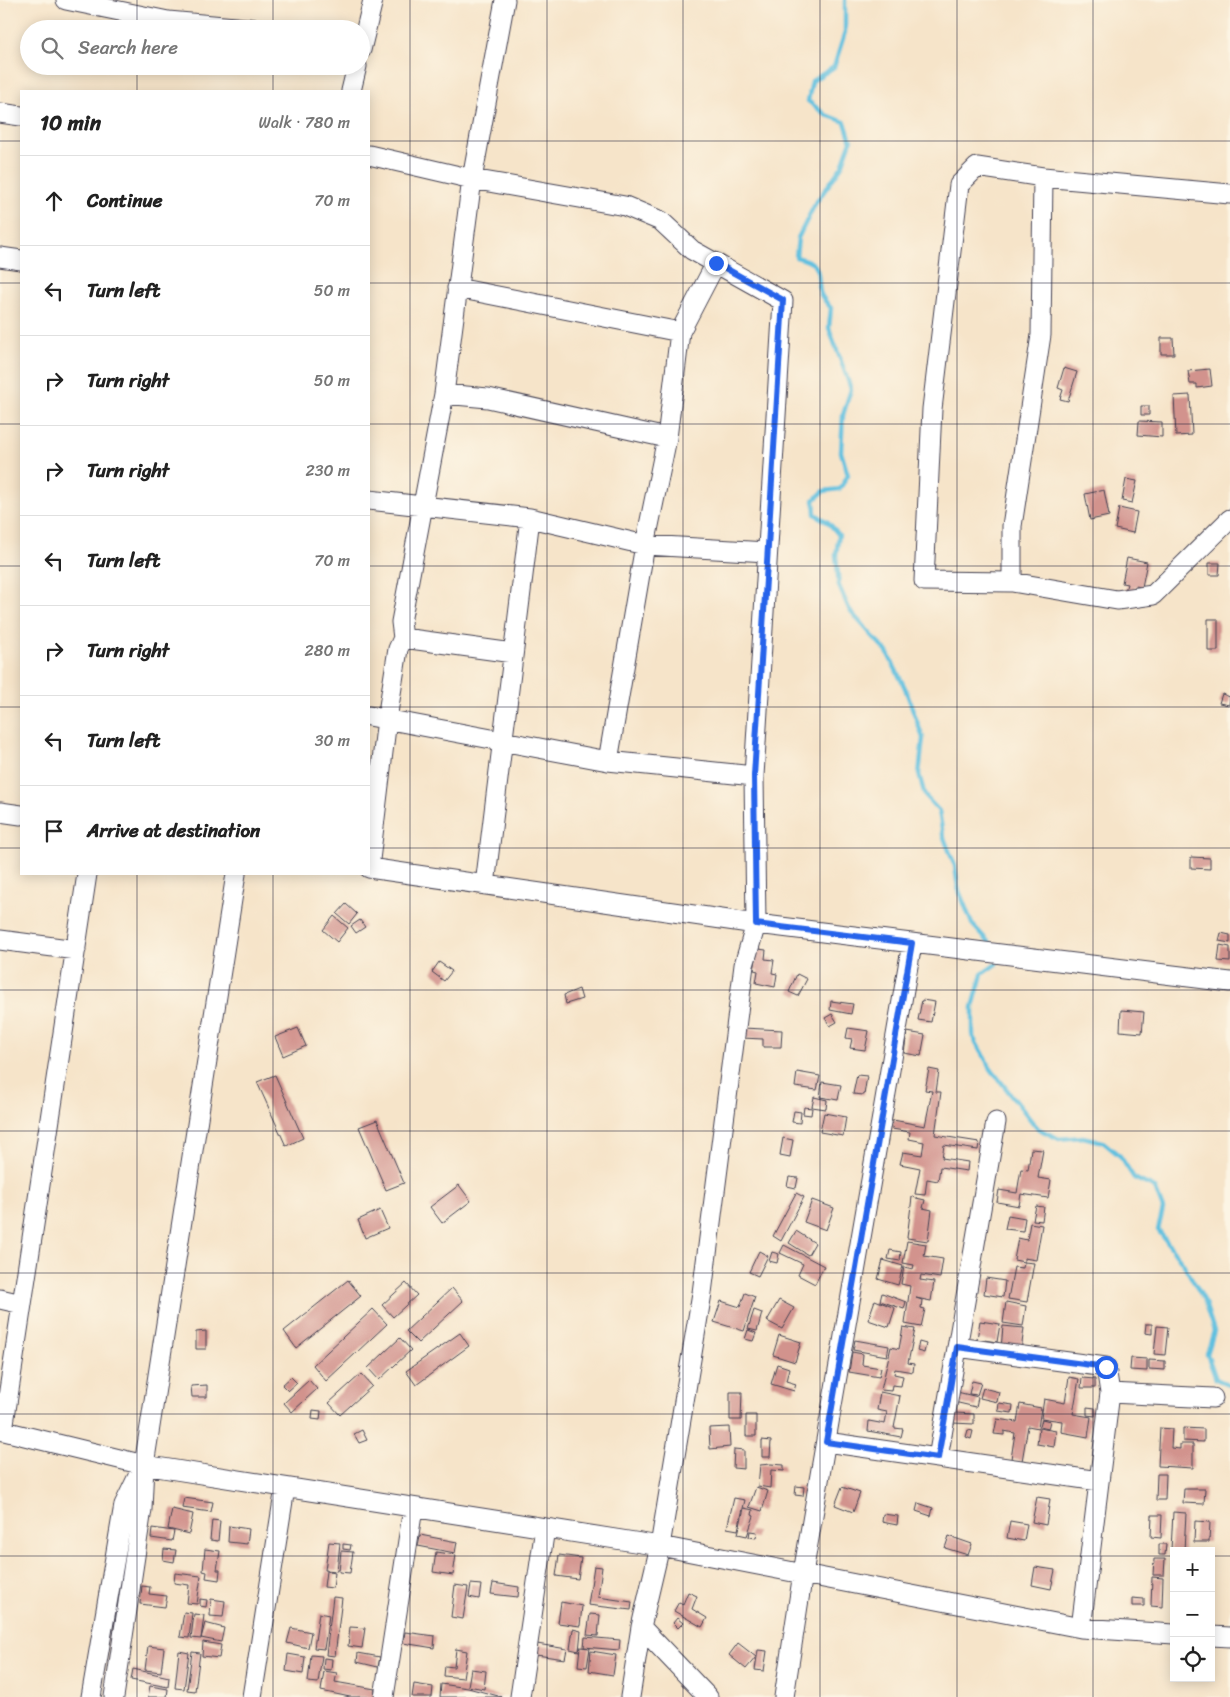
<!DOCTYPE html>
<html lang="en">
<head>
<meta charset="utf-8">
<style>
  body { margin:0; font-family:Sriracha,sans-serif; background:#f6f6f6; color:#222 }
  .controls { position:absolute; right:15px; bottom:15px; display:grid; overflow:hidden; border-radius:0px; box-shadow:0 2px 12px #0003 }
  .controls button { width:45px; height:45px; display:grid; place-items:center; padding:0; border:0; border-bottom:1px solid #e0e0e0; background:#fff; color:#222; font:25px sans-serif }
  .stop { position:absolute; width:15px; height:15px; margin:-11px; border:4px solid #2563eb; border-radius:50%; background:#fff }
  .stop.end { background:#2563eb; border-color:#fff; box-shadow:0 1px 5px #0008 }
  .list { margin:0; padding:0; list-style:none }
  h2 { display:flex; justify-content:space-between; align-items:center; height:65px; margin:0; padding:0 20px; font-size:21px }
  h2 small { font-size:16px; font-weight:400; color:#767676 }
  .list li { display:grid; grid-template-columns:32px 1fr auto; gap:15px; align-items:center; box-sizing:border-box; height:90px; padding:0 20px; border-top:1px solid #e0e0e0 }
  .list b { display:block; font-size:19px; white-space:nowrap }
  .list em { font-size:16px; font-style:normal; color:#767676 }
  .icon { flex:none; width:28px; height:28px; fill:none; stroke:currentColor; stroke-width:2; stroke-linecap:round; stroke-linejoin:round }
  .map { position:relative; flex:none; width:1230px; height:1697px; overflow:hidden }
  .search { position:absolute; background:#fff; box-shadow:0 2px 12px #0003; left:20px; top:20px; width:350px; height:55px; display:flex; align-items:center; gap:12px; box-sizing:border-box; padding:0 18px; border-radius:28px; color:#767676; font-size:19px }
  .panel { position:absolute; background:#fff; box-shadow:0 2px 12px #0003; left:20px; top:90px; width:350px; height:785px; border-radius:0px }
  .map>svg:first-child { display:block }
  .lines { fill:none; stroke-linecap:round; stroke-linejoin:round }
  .stream { stroke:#61c0df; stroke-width:4.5 }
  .building { fill:#d2938d }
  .minor-casing { stroke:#423f50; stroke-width:21 }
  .minor { stroke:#fff; stroke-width:19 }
  .route { stroke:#2563eb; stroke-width:6 }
  .grid { fill:none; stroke:#22223b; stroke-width:1; stroke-opacity:0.55 }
</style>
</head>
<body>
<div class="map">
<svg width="1230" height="1697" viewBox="0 0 1230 1697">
  <rect width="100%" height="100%" fill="#fcf5e5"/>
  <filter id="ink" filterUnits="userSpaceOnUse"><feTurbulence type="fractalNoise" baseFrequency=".02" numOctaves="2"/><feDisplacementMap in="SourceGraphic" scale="10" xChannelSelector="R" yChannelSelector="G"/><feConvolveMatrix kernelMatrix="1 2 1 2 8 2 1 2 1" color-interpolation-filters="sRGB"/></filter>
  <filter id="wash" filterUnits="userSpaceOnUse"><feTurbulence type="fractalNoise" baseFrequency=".0096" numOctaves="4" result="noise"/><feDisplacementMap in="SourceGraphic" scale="20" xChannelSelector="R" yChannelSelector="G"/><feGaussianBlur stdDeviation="1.12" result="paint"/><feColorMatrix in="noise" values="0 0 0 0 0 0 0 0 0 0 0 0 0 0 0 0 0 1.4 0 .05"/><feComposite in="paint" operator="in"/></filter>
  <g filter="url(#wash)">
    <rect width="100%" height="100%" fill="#f6e4c9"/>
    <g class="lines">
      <path class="stream" d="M845 0V32L834 67 812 81 808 101 826 115 845 122 851 141 842 166 815 204 798 238 796 257C823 264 816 269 820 292 821 297 827 303 831 308L829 328 851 389 843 415 841 452 848 475 840 489 824 491 814 500 815 514 829 523 839 535 836 555 839 586 850 611 887 652 905 688 923 738 919 774 925 796 939 811 943 835 955 866 958 888 972 924 993 947
        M996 964 982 974 973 1007V1037L991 1069 1037 1128 1059 1139 1083 1137 1103 1142 1120 1156 1134 1178 1155 1188 1163 1209 1158 1230 1184 1265 1204 1300 1214 1331 1207 1354 1216 1379 1230 1385"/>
    </g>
    <g id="blocks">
      <path class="building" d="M1161 338H1173L1174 354H1161Z
        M1064 368 1077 372 1068 401 1060 399 1063 390 1058 388Z
        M1210 369 1212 386 1197 388V384H1190L1188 371Z
        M1190 395 1192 435 1176 436 1174 396Z
        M1141 406H1149V415H1141Z
        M1139 421 1162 422V437L1138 435Z
        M1126 479 1137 481 1132 503 1122 501Z
        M1104 490 1109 516 1090 520 1085 494Z
        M1119 508 1137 512 1133 533 1115 529Z
        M1127 558 1147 562 1142 587 1135 586 1134 593 1125 591 1127 584 1122 583Z
        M1209 563H1220L1219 575H1209Z
        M1208 619H1218V651H1208Z
        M1222 694 1230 697 1229 705 1219 703Z
        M1191 857 1210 858V869L1191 868Z
        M346 904 357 914 349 924 337 914Z
        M334 916 348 928 337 942 323 930Z
        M360 920 365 927 356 933 351 926Z
        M1221 933 1230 935V943L1219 941Z
        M1220 945 1230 947V962L1218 961Z
        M758 949 766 950 765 959 774 960 772 973 777 974 775 987 756 983 758 971 754 970Z
        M439 962 452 971 444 981 432 972Z
        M797 974 807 979 798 996 789 992Z
        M579 989 582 999 566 1004 564 995Z
        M922 1000 935 1002 931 1022 918 1020Z
        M831 1001 853 1004 851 1014 830 1010Z
        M1121 1010 1144 1012 1142 1033 1120 1031Z
        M832 1014 837 1022 830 1026 825 1018Z
        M298 1028 306 1046 283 1056 275 1037Z
        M743 1028 782 1030 781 1047H763V1039L742 1038Z
        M848 1028 869 1031 865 1050 850 1048 852 1039 846 1038Z
        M907 1032 925 1035 921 1056 904 1053Z
        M929 1069 939 1071 936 1092H941L935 1135 979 1142 978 1150 944 1145 942 1158 968 1162 967 1171 940 1167 938 1181 927 1179 925 1195 915 1194 920 1168 900 1164 903 1152 922 1155 924 1142 909 1139 910 1132 892 1129 893 1120 925 1126 932 1091 925 1090Z
        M797 1072 820 1076 817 1090 795 1087Z
        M275 1075 303 1138 286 1146 257 1082Z
        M857 1075 867 1076 864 1095 853 1094Z
        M822 1082 841 1085 838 1100 820 1097Z
        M814 1097 827 1100 826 1109 812 1107Z
        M804 1107 812 1108 811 1115 803 1114Z
        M794 1111 801 1112 800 1123 792 1122Z
        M824 1113 846 1117 843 1136 820 1132Z
        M377 1120 404 1183 386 1190 359 1127Z
        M783 1138 793 1140 790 1157 780 1155Z
        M1031 1149 1043 1150 1038 1178 1051 1180 1048 1198 1021 1194 1019 1206 997 1202 999 1190 1017 1193 1021 1169 1028 1170Z
        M789 1177 798 1178 796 1188 787 1186Z
        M459 1185 471 1201 442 1223 430 1207Z
        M796 1193 804 1197 781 1241 773 1236Z
        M912 1197 925 1200 923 1208 932 1210 928 1241 907 1238Z
        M812 1200 834 1208 826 1230 804 1222Z
        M1036 1206 1044 1207 1042 1221 1033 1220Z
        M380 1210 388 1228 365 1238 358 1220Z
        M1008 1215 1025 1218 1023 1231 1005 1229Z
        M1030 1223 1042 1225 1036 1260 1024 1258V1262L1034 1263 1027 1302 1008 1299 1014 1267 1023 1268 1024 1262 1014 1260 1018 1238 1027 1240Z
        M796 1231 815 1243 808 1255 789 1243Z
        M907 1241 926 1244 924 1256 943 1259 940 1278 921 1275 920 1280 934 1282 931 1301 916 1298 922 1300 921 1308 925 1309 921 1327 905 1324 910 1286 901 1284 904 1267 913 1269 914 1265 903 1263Z
        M784 1245 824 1266 815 1284 798 1275 803 1264 780 1253Z
        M890 1250 901 1252 900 1261 888 1259Z
        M759 1251 768 1256 758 1276 749 1272Z
        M772 1252 779 1254 777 1263 769 1261Z
        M883 1260 903 1266 898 1285 878 1279Z
        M986 1278 1005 1281 1003 1297 984 1294Z
        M348 1280 361 1296 296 1348 284 1331Z
        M406 1283 417 1295 393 1317 382 1305Z
        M452 1288 463 1301 418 1343 406 1331Z
        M745 1293 755 1297 744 1331 714 1322 721 1301 740 1307Z
        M882 1293 906 1302 904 1309 880 1301Z
        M779 1300 794 1308 782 1329 767 1321Z
        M875 1300 895 1308 889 1327 868 1320Z
        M1006 1302 1026 1306 1023 1326 1003 1323Z
        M373 1309 387 1324 326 1381 313 1365Z
        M754 1310 762 1313 757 1331 748 1329Z
        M980 1321 1000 1324 997 1342 977 1339Z
        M1146 1324H1152V1334L1145 1333Z
        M1003 1326 1024 1328 1021 1351 1001 1349Z
        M1157 1326 1168 1327 1165 1355 1154 1354Z
        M903 1327 915 1329 908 1363 914 1364 913 1372 895 1369 894 1374 903 1376 901 1386 892 1385 891 1391 881 1390 891 1347 899 1349Z
        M748 1330 756 1333 753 1341 745 1339Z
        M206 1331V1349H196V1332Z
        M460 1333 469 1346 416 1385 406 1371Z
        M779 1335 801 1342 795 1362 773 1355Z
        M400 1338 411 1350 379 1380 368 1368Z
        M855 1340 889 1346 887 1356 853 1350Z
        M919 1342 926 1344 924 1353 917 1351Z
        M852 1352 863 1354 862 1365 881 1368 879 1377 849 1372Z
        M1131 1358 1147 1359V1371L1130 1370Z
        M1149 1360 1165 1361V1370L1149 1369Z
        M777 1364 789 1368 786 1381 796 1384 794 1391 771 1384Z
        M361 1374 372 1386 340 1415 329 1403Z
        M291 1377 297 1383 288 1391 282 1385Z
        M1069 1377 1079 1379 1073 1414 1091 1417 1088 1437 1061 1432 1062 1421 1041 1418 1044 1399 1065 1403Z
        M1082 1378 1095 1379V1388H1081Z
        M309 1380 317 1389 292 1412 284 1403Z
        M972 1381 981 1383 977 1395 969 1394Z
        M207 1385V1397H192L191 1386Z
        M983 1388 999 1392 997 1402 980 1398Z
        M730 1392H742L741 1420H730Z
        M880 1392 900 1396 894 1428 903 1429 901 1437 868 1431 869 1421 885 1424 887 1412 877 1410Z
        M957 1392 978 1397 976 1407 954 1402Z
        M999 1403 1013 1405 1012 1413 998 1411Z
        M1020 1404 1041 1408 1038 1428 1028 1426 1022 1461 1011 1459 1015 1433 1004 1431V1435L994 1434 997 1419 1017 1422Z
        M1087 1407 1095 1408V1416L1087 1415Z
        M313 1410 321 1411 320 1420 312 1419Z
        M954 1413 974 1414V1424L953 1423Z
        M746 1415H756V1436H746Z
        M1042 1419 1050 1421 1048 1429 1040 1427Z
        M729 1427 730 1447 710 1449 709 1428Z
        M1039 1428 1056 1431 1054 1447 1037 1444Z
        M1160 1428 1172 1429 1171 1448 1180 1449V1444H1193V1468L1158 1466Z
        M1183 1428 1204 1429V1442L1183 1441Z
        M362 1430 367 1440 359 1443 354 1434Z
        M968 1430 973 1431 971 1439 966 1437Z
        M762 1440 771 1441 770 1457H762Z
        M734 1449 744 1450V1469L733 1468Z
        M771 1464 784 1465V1471L771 1470 770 1488 758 1486 760 1465Z
        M1157 1474H1166L1165 1500H1156Z
        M796 1486 804 1487 803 1496 795 1495Z
        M756 1487 768 1491 762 1511 749 1507Z
        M842 1487 860 1493 853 1512 835 1505Z
        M1184 1489H1205L1204 1504 1183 1503Z
        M1037 1497 1050 1499 1046 1525 1032 1522Z
        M184 1498 213 1502 211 1512 182 1508Z
        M734 1498 745 1500 738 1530 727 1528Z
        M918 1503 933 1508 931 1516 916 1511Z
        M744 1508 753 1510 752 1515 754 1516 747 1536 738 1534Z
        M172 1509 193 1514 189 1534 168 1529Z
        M1173 1512 1186 1513 1184 1551 1171 1550Z
        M883 1514 898 1516 897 1525 882 1522Z
        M1152 1515H1162L1161 1538 1151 1537Z
        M212 1520 220 1521 218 1541 210 1540Z
        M1010 1521 1027 1524 1024 1541 1007 1538Z
        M1195 1521 1210 1522 1209 1542H1194Z
        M229 1526 249 1529 247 1544 228 1542Z
        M152 1528 174 1531 172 1541 151 1538Z
        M750 1531 757 1532 756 1538 749 1537Z
        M420 1535 457 1542 455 1553 418 1546Z
        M949 1536 972 1544 968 1555 945 1548Z
        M329 1542 340 1543 337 1571 325 1570Z
        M343 1544 351 1545 350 1550 343 1549Z
        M1159 1544H1166L1165 1555H1159Z
        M164 1549 176 1550 174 1562 163 1560Z
        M205 1549 220 1551 217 1570H220L219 1580 206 1578 207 1572 203 1571Z
        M341 1551 353 1552 350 1573 339 1572Z
        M436 1552 456 1555 453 1575 433 1572Z
        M559 1555 581 1558 578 1579 556 1576Z
        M1154 1559H1165L1164 1575H1153Z
        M594 1566 602 1567 598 1597 632 1602 631 1610 588 1605Z
        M1035 1567 1055 1570 1051 1589 1032 1585Z
        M326 1571 335 1573 333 1588 324 1587Z
        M175 1573 201 1576 197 1604 187 1603 189 1585 174 1583Z
        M1152 1577 1163 1578 1162 1607 1151 1606Z
        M493 1583 519 1587 518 1597 491 1594Z
        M471 1584 481 1585 479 1599 469 1597Z
        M455 1585 468 1587 463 1619 451 1617Z
        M142 1586 150 1587 149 1594 167 1596 165 1607 140 1604Z
        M688 1592 697 1596 692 1609 707 1618 702 1627 674 1611 679 1602 683 1604Z
        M333 1597 342 1598 335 1656 326 1655Z
        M1132 1598 1144 1599V1606H1132Z
        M200 1599 207 1600 206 1607 200 1606Z
        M211 1599 225 1601 223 1617 210 1616Z
        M561 1602 582 1606 580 1626 558 1623Z
        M184 1612 192 1613 189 1638 180 1637Z
        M319 1613 329 1615 324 1649 314 1648Z
        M194 1614 204 1615 201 1639 191 1638Z
        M590 1614 600 1615 598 1636 587 1635Z
        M677 1618 683 1623 678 1628 673 1623Z
        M205 1623 224 1628 221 1642 201 1638Z
        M350 1627 365 1628 362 1648 348 1646Z
        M291 1628 311 1632 308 1648 287 1643Z
        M573 1629 581 1631 579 1651 570 1649Z
        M405 1632 435 1636 434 1648 403 1643Z
        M585 1637 620 1640 619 1650 584 1647Z
        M203 1642 221 1645 219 1658 202 1656Z
        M738 1643 756 1657 746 1669 729 1655Z
        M537 1644 567 1649 565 1659 536 1655Z
        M148 1646 164 1648 161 1672 145 1670Z
        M580 1647 590 1648 587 1667 578 1666Z
        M456 1649 467 1651 463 1678 444 1676 445 1666 454 1667Z
        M758 1650 767 1651 764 1671 755 1670Z
        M179 1651 189 1653 184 1689 175 1688Z
        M591 1651 616 1655 613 1675 589 1671Z
        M192 1652 200 1653 195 1691 187 1690Z
        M358 1653 380 1657 378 1667 357 1662Z
        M288 1654 305 1657 303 1674 286 1671Z
        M311 1655 322 1656 318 1683 308 1682Z
        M324 1658 332 1659 331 1670 323 1669Z
        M133 1669 169 1677 168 1687 131 1680Z
        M471 1669 486 1671 484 1689 468 1686Z
        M324 1671 337 1673 335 1682 375 1689 374 1697H350L321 1691Z
        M414 1684 433 1687 432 1697H412Z
        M441 1684 468 1688 502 1697H440Z
        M150 1686 168 1689 167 1697H148Z"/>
    </g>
  </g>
  <g filter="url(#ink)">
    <use href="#blocks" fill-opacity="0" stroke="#423f50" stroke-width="1"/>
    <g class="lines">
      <defs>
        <path id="minor" d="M66 0 168 21 257 29
          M361 50 373 0
          M351 91 357 66
          M0 113 21 116
          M369 155 472 179 625 206 661 221 692 250 783 301 754 776 756 924 744 965 702 1293 660 1546 641 1627 630 1697
          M1230 194 1043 177 977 167 959 185 932 409 924 581 1012 582 1117 600 1153 595 1230 519
          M0 257 21 260
          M457 288 680 332
          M444 394 488 398 667 438
          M369 500 530 518 645 545 767 552
          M1012 582V526L1041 335 1043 177
          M403 638 513 653
          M369 716 608 761 754 776
          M608 761 645 545 667 438 680 332 716 263
          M0 812 21 815
          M369 868 387 719 398 649 403 638 401 622 444 394 472 179 505 0
          M369 868 756 924 1230 982
          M485 885 530 518
          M0 940 76 950
          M0 1299 22 1304
          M957 1347 1106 1367 1110 1393 1081 1628
          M1110 1393 1213 1398
          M0 1430 144 1465 660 1546 1081 1628 1174 1634
          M3 1430 87 874
          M826 1442 1099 1481
          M938 1458 996 1122
          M641 1627 708 1697
          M1211 1636 1230 1637
          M91 1697 124 1505 141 1470
          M114 1697 142 1509 144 1465 236 874
          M252 1697 285 1488
          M384 1697 413 1508
          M520 1697 545 1528
          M784 1697 803 1573 912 943"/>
      </defs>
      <use href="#minor" class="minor-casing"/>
      <use href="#minor" class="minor"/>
    </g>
  </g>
  <g class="lines" filter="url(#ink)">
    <path class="route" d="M716 263 783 300 754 776 756 924 912 943 826 1442 938 1458 957 1347 1106 1367"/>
  </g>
  <path class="grid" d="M137 0V29M273 0V29M410 0V1697M547 0V1697M683 0V1697M820 0V1697M957 0V1697M1093 0V1697M137 66V91M273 66V91M0 141H21M369 141H1230M0 283H21M369 283H1230M0 424H21M369 424H1230M0 566H21M369 566H1230M0 707H21M369 707H1230M0 848H21M369 848H1230M137 874V1697M273 874V1697M0 990H1230M0 1131H1230M0 1273H1230M0 1414H1230M0 1556H1174M1211 1556H1230"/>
</svg>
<div class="controls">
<button>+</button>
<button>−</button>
<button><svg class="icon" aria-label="locate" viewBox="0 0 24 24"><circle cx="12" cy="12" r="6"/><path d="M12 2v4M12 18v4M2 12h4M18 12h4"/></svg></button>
</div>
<div class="stop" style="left:1106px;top:1367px"></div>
<div class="stop end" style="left:716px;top:263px"></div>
<div class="search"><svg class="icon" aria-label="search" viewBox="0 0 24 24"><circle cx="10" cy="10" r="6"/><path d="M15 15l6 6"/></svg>Search here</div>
<section class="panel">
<h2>10 min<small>Walk · 780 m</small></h2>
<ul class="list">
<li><svg class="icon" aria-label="ahead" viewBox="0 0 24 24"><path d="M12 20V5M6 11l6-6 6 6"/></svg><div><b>Continue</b></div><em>70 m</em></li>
<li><svg class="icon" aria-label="left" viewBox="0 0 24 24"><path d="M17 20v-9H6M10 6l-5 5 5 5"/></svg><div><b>Turn left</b></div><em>50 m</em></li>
<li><svg class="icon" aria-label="right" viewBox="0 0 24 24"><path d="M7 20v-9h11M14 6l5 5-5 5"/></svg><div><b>Turn right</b></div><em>50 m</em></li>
<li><svg class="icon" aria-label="right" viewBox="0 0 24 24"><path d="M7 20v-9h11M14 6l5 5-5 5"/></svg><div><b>Turn right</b></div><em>230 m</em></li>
<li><svg class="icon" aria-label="left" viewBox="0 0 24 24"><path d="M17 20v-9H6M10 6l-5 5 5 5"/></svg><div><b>Turn left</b></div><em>70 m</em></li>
<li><svg class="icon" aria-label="right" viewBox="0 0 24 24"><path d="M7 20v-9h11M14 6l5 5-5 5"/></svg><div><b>Turn right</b></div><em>280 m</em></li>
<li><svg class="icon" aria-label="left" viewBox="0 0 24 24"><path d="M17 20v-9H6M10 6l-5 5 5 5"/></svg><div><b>Turn left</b></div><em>30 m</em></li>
<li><svg class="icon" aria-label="arrive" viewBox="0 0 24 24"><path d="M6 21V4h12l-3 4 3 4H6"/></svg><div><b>Arrive at destination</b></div></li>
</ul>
</section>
</div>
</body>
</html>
